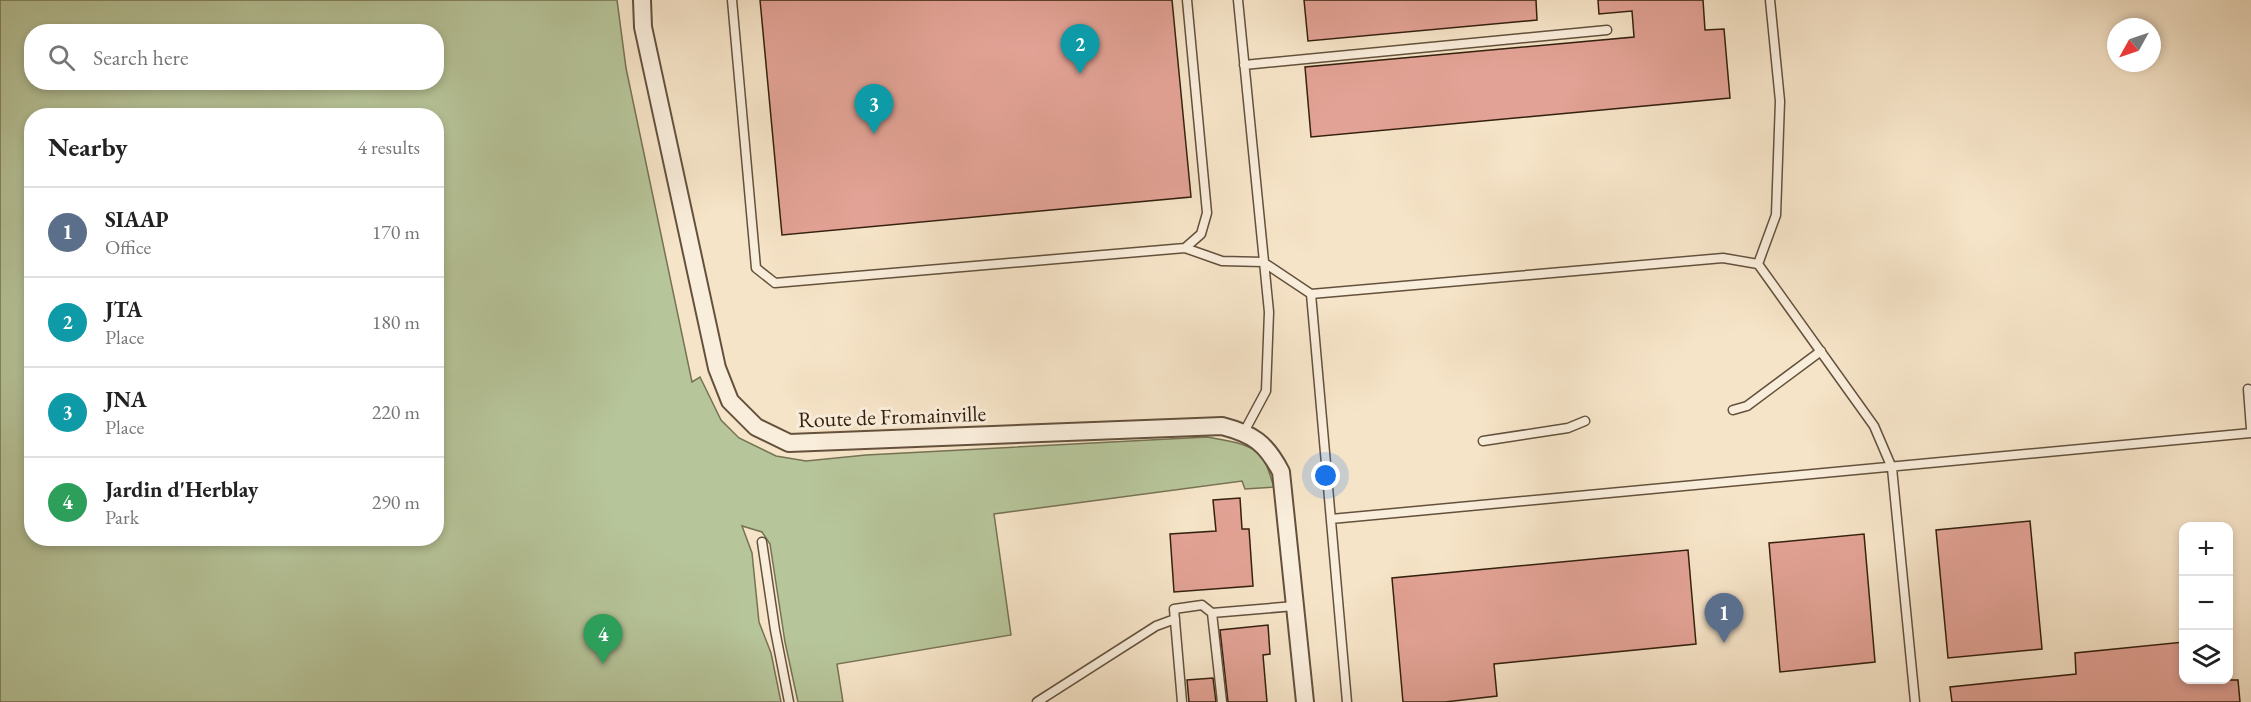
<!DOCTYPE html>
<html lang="en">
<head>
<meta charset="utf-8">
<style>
  body { margin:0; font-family:"EB Garamond",serif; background:#f2f2f2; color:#222 }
  .controls { position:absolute; right:18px; bottom:18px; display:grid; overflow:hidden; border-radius:12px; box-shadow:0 3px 9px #0003 }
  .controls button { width:54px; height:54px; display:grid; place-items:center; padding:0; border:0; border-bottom:2px solid #e0e0e0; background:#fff; color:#222; font:30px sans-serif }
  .compass { position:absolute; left:2107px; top:18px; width:54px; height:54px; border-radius:50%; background:#fff; box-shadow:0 3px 9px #0003; rotate:230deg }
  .you { position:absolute; left:1326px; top:476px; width:21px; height:21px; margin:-15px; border:4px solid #fff; border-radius:50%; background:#1a73e8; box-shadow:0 0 0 9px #1a73e833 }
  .badge { display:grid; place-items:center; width:39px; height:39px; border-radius:50%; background:#8f2418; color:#fff; font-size:20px; font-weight:700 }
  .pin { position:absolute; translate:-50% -50px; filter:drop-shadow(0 2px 3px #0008) }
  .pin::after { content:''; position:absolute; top:32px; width:21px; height:18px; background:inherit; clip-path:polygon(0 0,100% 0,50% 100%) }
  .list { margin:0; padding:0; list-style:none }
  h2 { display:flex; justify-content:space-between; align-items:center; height:78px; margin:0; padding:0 24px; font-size:26px }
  h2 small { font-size:20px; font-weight:400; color:#767676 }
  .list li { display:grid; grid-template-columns:39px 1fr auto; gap:18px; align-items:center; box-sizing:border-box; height:90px; padding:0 24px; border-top:2px solid #e0e0e0 }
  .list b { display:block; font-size:22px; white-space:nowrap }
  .list p { margin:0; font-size:20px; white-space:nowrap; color:#767676 }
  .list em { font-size:20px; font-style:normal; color:#767676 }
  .icon { flex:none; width:33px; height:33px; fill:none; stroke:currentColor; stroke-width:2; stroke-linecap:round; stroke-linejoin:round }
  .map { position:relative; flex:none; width:2251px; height:702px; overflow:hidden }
  .search { position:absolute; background:#fff; box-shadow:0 3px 9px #0003; left:24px; top:24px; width:420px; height:66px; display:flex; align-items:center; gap:15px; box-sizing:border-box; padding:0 21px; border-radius:24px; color:#767676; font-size:22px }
  .panel { position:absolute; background:#fff; box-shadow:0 3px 9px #0003; left:24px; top:108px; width:420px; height:438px; border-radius:24px }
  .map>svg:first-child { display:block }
  .green { fill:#b7c59a; stroke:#767254; stroke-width:1.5; fill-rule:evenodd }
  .building { fill:#e2a295; stroke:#34200e; stroke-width:1.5 }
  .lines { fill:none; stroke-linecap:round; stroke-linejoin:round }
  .lane-casing { stroke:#64513c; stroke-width:11 }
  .street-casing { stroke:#64513c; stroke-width:20 }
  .lane { stroke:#f9eddb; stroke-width:8 }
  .street { stroke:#f9eddb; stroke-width:16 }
  .labels { text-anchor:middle; stroke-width:6; stroke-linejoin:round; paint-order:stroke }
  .street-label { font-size:22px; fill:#34200e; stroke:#f9eddb }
</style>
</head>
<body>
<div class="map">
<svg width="2251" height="702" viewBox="0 0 2251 702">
  <rect width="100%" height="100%" fill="#f6e4c8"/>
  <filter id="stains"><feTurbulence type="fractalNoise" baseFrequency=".00333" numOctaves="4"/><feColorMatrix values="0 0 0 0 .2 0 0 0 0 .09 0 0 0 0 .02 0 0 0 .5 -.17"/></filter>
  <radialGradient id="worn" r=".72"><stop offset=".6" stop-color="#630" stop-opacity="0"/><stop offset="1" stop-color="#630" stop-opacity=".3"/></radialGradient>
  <path class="green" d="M0 0H617L626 68 692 382 700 377 721 420 739 438 776 456 806 461 866 455 1207 437C1223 440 1244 442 1257 452 1267 460 1270 476 1274 487L1245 489 1242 481 994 514 1011 635 837 664 843 702H798L785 642 770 544 762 532 742 526 752 553 759 622 771 653 781 702H0ZM32 32H436V82H32ZM32 116H436V538H32Z"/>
  <path class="building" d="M760 0H1172L1191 197 782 235Z
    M1304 0H1536L1537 20 1308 41Z
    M1598 0H1703L1705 30 1724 29 1730 98 1311 137 1305 67 1634 37 1632 11 1599 14Z
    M1240 498 1242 529H1249L1253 586 1174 592 1170 534 1216 531 1213 500Z
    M2030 521 2042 649 1948 658 1936 530Z
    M1864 534 1875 662 1780 672 1769 543Z
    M1688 550 1696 644 1494 664 1497 696 1445 702H1403L1392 578Z
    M1268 625 1270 654 1263 655 1267 702H1228L1220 630Z
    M2184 642V680H2238L2240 702H1952L1950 687 2076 674 2075 653Z
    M1213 678 1216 702H1189L1187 680Z"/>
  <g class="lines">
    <defs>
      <path id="lane" d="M732 0 756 268 775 283 1185 248 1201 234 1207 213 1187 0
        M1238 0 1269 312 1266 391 1244 432
        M1244 65 1607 30
        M1185 248 1222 261 1263 262 1311 294 1723 258 1758 264 1874 426 1892 468 1915 702
        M1758 264 1776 215 1780 101 1770 0
        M1311 294 1347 702
        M2248 389 2251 429
        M1733 410 1747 406 1821 351
        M1483 441 1568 428 1585 421
        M1331 519 2251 433
        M762 542 775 630 789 702
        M1212 613 1295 606
        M1037 702 1156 626 1175 619
        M1182 702 1174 609 1202 605 1212 613 1222 702"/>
      <path id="street" d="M642 0 643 27 717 368 730 401 756 427 789 443 1222 426C1253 434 1266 443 1281 472L1305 702"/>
    </defs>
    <use href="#lane" class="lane-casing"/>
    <use href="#street" class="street-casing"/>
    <use href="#lane" class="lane"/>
    <use href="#street" class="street"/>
  </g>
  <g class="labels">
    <g class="street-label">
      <text transform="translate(892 416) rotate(-2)" y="8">Route de Fromainville</text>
    </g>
  </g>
  <rect width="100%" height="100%" filter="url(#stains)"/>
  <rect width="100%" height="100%" fill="url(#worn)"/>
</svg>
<div class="controls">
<button>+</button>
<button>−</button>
<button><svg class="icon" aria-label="layers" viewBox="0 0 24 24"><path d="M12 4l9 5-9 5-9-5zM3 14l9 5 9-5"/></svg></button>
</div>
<svg class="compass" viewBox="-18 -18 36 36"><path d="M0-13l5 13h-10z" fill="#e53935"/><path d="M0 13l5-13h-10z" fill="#767676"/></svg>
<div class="you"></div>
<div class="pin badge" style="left:1724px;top:643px;background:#5c6f8a">1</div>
<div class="pin badge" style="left:1080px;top:74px;background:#0f9aa8">2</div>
<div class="pin badge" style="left:874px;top:134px;background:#0f9aa8">3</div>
<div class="pin badge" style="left:603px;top:664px;background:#2e9e5b">4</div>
<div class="search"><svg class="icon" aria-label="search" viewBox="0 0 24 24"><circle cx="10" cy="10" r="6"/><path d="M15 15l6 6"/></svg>Search here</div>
<section class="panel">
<h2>Nearby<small>4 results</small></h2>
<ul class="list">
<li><span class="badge" style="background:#5c6f8a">1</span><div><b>SIAAP</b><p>Office</p></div><em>170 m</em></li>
<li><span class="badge" style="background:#0f9aa8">2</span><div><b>JTA</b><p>Place</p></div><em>180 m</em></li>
<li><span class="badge" style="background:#0f9aa8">3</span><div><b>JNA</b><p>Place</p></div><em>220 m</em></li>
<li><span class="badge" style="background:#2e9e5b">4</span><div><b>Jardin d'Herblay</b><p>Park</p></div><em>290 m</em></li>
</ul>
</section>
</div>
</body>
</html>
